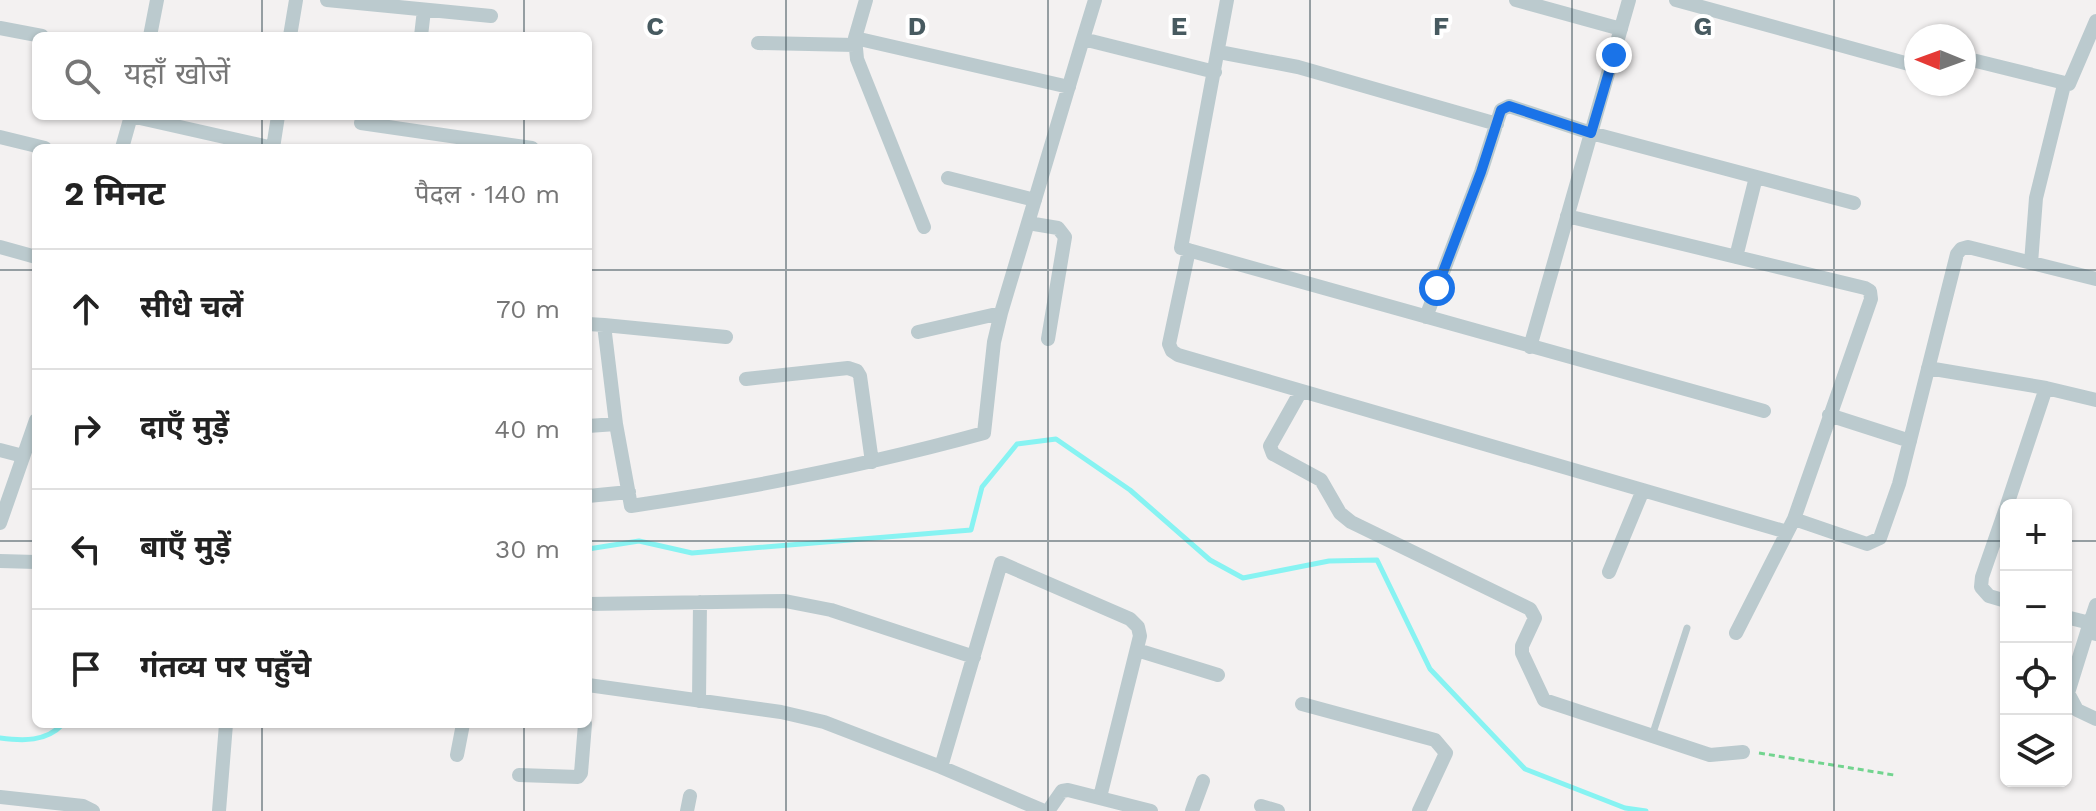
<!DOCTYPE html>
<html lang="hi">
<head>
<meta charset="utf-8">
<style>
  body { margin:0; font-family:"Work Sans","Noto Sans Devanagari",sans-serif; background:#f6f6f6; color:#222 }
  .controls { position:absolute; right:24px; bottom:24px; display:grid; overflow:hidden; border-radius:12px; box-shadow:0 2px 6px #0004 }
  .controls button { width:72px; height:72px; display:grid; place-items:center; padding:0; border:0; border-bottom:2px solid #e0e0e0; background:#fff; color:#222; font:40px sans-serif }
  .compass { position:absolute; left:1904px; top:24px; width:72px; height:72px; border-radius:50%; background:#fff; box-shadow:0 2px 6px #0004; rotate:271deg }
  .stop { position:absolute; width:24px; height:24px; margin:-18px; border:6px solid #1a73e8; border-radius:50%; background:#fff }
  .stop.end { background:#1a73e8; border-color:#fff; box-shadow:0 2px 8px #0008 }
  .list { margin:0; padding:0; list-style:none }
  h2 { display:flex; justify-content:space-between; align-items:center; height:104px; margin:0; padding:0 32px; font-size:34px }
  h2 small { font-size:26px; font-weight:400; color:#767676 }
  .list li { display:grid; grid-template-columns:52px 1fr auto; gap:24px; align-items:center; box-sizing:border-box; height:120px; padding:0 32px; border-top:2px solid #e0e0e0 }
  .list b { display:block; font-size:30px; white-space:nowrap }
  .list em { font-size:26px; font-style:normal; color:#767676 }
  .icon { flex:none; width:44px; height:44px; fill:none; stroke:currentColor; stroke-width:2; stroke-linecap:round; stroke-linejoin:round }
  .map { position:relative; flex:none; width:2096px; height:811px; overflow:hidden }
  .search { position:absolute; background:#fff; box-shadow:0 2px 6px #0004; left:32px; top:32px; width:560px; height:88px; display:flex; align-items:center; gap:20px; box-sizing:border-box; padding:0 28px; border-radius:12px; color:#767676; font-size:30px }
  .panel { position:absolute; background:#fff; box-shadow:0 2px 6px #0004; left:32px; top:144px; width:560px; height:584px; border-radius:12px }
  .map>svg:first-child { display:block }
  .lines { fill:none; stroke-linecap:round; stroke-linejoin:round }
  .stream { stroke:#87f3f2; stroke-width:5 }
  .path { stroke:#72d48f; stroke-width:3; stroke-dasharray:6 4; stroke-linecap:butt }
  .lane { stroke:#bbcace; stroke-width:7 }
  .street { stroke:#bbcace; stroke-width:14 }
  .route { stroke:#1a73e8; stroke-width:10 }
  .grid { fill:none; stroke:#475a60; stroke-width:2; stroke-opacity:0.55 }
  .grid-label { font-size:26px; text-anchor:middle; font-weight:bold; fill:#475a60; stroke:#fff; stroke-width:8; stroke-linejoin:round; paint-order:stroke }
</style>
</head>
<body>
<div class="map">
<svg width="2096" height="811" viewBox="0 0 2096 811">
  <rect width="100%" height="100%" fill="#f3f1f1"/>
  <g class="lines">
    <path class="stream" d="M588 549 639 541 692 553 971 530 982 487 1017 444 1056 439 1130 490 1210 560 1243 578 1329 561 1377 560 1430 669 1525 769 1625 808 1646 811
      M0 738C23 741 46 742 63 724"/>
    <path class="path" d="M1759 753 1894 775"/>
    <path class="lane" d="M1652 736 1687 628"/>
    <path class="street" d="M327 0 491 16
      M866 0 855 38 857 59 924 227
      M1095 0 1083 39 1215 72
      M1227 0 1181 248 1764 411
      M1516 0 1621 29
      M1676 0 1916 66
      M0 28 42 36
      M150 36 157 0
      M290 36 296 0
      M421 36 424 10
      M855 38 1069 87
      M758 43 855 45
      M1219 52 1298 67 1497 124
      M1964 58 2069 84 2096 21
      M131 116 273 148 278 116
      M361 123 532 148
      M0 137 45 148
      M122 148 131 116
      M948 178 1035 200
      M1567 216 1865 288 1870 291 1871 299 1794 519
      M1028 223 1058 228 1065 237 1048 339
      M0 247 36 257
      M1189 250 1169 344 1172 351 1178 355 1787 532
      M1736 257 1756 177
      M2031 263 2036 198 2064 85
      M1426 317 1481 172 1501 110 1509 106 1591 133 1854 203
      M588 324 604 325 616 424 631 506C751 488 868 465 984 433L994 342 1001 313 1083 39
      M604 325 726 337
      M918 332 1001 313
      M1530 347 1629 0
      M1928 368 2046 388
      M746 379 848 368 857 371 860 376 872 462
      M1301 391 1270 446 1273 454 1321 480 1340 513 1351 522 1530 609 1535 618 1522 646V653L1544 700 1710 755 1743 752
      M1829 415 1910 441
      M588 426 616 424
      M0 450 23 456
      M588 496 629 492
      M2007 505 2046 388 2096 400
      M2006 508 1982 577 1981 587 1989 596 2006 601
      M0 523 36 420
      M0 561 36 562
      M1609 572 1643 490
      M588 604 785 601 831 610 974 657
      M2066 617 2090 623
      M2087 632 2068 693 2077 710 2096 719
      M1736 633 1794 519 1867 544 1880 538 1899 484 1957 254 1961 249 1968 247 2096 279
      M2096 634 2087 632 2096 605
      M1137 650 1218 675
      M588 685 781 712 824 722 941 767
      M699 701 700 602
      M1302 704 1435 740 1446 753 1419 811
      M457 755 463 724
      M519 775 578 777 581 773 585 724
      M0 797 83 806 93 811
      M1261 806 1278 811
      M219 811 226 724
      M687 811 690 796
      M1044 811 941 767 1001 563 1130 619 1138 627 1140 636 1100 797
      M1048 811 1062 791 1068 790 1151 811
      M1192 811 1203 781"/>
  </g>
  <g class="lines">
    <path class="route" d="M1437 288 1481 172 1501 110 1509 106 1591 133 1614 55"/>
  </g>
  <path class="grid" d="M262 0V36M524 0V36M786 0V811M1048 0V811M1310 0V811M1572 0V811M1834 0V811M262 116V148M524 116V148M0 270H36M588 270H2096M0 541H36M588 541H2006M2066 541H2096M262 724V811M524 724V811"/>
  <g class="grid-label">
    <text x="655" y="35">C</text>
    <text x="917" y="35">D</text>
    <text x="1179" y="35">E</text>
    <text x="1441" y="35">F</text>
    <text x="1703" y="35">G</text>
  </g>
</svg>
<div class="controls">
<button>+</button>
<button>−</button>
<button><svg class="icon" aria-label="locate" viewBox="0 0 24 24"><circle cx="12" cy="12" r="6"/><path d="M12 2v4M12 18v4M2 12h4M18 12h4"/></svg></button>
<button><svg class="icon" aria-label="layers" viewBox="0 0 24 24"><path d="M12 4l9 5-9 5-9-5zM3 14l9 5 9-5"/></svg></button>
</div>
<svg class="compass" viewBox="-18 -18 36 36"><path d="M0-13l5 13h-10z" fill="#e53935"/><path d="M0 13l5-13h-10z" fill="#767676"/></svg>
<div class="stop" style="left:1437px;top:288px"></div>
<div class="stop end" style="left:1614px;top:55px"></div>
<div class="search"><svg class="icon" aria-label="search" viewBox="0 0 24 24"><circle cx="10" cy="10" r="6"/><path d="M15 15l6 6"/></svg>यहाँ खोजें</div>
<section class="panel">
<h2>2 मिनट<small>पैदल · 140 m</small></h2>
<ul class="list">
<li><svg class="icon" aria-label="ahead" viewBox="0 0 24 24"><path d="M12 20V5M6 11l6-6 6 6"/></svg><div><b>सीधे चलें</b></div><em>70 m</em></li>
<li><svg class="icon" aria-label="right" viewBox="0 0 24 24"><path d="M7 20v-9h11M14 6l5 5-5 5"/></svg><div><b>दाएँ मुड़ें</b></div><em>40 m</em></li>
<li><svg class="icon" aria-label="left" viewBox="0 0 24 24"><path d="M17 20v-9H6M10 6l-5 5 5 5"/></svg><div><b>बाएँ मुड़ें</b></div><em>30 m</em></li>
<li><svg class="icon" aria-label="arrive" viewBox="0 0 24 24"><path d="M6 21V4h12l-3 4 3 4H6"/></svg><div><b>गंतव्य पर पहुँचे</b></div></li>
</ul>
</section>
</div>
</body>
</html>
